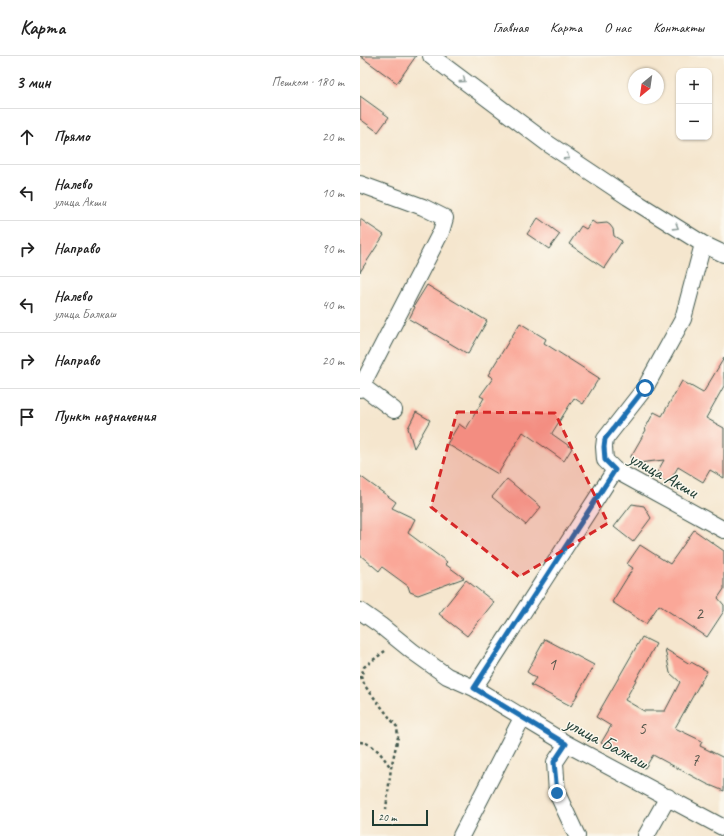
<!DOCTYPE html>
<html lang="ru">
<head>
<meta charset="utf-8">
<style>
  body { margin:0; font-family:Caveat,sans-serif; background:#f2f2f2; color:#222 }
  .controls { position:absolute; right:12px; top:12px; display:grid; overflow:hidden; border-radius:8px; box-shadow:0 1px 3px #0004 }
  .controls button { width:36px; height:36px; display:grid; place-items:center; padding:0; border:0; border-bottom:1px solid #e0e0e0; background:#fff; color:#222; font:20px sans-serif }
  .compass { position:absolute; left:268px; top:12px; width:36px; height:36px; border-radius:50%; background:#fff; box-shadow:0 1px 3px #0004; rotate:209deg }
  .scale { position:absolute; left:12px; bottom:10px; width:56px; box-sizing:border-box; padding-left:4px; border:2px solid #1f3d34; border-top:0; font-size:11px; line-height:14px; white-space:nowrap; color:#1f3d34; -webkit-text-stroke:3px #fbf7ec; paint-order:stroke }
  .stop { position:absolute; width:12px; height:12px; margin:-9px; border:3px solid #1f6fb2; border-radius:50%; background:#fff }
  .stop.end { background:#1f6fb2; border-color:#fff; box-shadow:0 1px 4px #0008 }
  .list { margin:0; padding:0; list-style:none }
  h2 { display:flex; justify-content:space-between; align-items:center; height:52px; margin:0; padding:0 16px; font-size:17px }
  h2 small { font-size:13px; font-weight:400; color:#767676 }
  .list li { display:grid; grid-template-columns:26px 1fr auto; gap:12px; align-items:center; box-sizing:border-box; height:56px; padding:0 16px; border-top:1px solid #e0e0e0 }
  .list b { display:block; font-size:15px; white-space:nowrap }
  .list p { margin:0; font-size:13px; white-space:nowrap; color:#767676 }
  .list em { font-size:13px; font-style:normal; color:#767676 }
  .icon { flex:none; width:22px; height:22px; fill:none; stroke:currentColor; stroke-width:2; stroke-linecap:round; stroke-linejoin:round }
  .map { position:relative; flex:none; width:364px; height:780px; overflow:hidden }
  header { display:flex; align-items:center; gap:24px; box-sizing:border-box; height:56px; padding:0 20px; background:#fff; border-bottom:1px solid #e0e0e0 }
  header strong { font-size:19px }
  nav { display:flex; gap:22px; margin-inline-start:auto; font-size:14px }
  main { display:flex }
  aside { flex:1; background:#fff }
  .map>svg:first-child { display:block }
  .building { fill:#faa798 }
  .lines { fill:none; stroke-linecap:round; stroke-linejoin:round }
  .minor-casing { stroke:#3f564b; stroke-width:18 }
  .path { stroke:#3f564b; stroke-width:2.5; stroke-dasharray:3 3; stroke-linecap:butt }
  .minor { stroke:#fff; stroke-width:16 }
  .oneway { stroke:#8f9e9a }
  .route { stroke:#1f6fb2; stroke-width:5 }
  .marked { fill:#d62828; fill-opacity:0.2; stroke:#d62828; stroke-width:3; stroke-dasharray:8 5; stroke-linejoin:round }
  .labels { text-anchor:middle; stroke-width:3; stroke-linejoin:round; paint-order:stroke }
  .number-label { font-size:17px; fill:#56584d }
  .street-label { font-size:19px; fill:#1f3d34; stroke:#fbf7ec }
</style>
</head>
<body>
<header>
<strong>Карта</strong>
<nav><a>Главная</a><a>Карта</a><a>О нас</a><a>Контакты</a></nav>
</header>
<main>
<aside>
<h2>3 мин<small>Пешком · 180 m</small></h2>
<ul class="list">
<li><svg class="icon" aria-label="ahead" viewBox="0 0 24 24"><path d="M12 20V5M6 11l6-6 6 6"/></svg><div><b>Прямо</b></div><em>20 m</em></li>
<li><svg class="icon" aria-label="left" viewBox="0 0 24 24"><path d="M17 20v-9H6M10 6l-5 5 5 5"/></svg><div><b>Налево</b><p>улица Акши</p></div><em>10 m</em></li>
<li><svg class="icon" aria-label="right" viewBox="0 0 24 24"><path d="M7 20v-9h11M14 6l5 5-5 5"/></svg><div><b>Направо</b></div><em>90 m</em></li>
<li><svg class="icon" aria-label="left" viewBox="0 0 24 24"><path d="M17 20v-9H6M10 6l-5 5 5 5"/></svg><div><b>Налево</b><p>улица Балкаш</p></div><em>40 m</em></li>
<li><svg class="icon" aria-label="right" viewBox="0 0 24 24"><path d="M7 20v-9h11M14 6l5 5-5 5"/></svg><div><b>Направо</b></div><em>20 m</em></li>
<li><svg class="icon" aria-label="arrive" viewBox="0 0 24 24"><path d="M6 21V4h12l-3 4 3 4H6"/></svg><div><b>Пункт назначения</b></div></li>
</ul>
</aside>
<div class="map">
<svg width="364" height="780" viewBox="0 0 364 780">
  <rect width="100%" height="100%" fill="#fbf7ec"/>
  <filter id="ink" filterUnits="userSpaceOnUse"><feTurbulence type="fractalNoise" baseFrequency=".025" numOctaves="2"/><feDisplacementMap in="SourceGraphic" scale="8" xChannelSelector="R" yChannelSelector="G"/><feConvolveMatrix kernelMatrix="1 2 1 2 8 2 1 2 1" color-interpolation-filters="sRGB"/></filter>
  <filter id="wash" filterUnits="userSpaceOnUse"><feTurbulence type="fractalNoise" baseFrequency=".012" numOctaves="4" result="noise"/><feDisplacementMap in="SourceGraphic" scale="16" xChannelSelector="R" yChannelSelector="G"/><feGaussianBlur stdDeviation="0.9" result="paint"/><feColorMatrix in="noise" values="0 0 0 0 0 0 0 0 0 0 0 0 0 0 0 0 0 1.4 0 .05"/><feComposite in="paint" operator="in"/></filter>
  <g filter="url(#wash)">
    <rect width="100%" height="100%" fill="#f5e6ce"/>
    <g id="blocks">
      <path class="building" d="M0 0H56L37 27Z
        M0 40 29 61 18 76 0 63Z
        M178 162 200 178 189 193 167 178Z
        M0 163 24 179 0 216Z
        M232 165 236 168 247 167 250 169 253 173 254 180 262 185 244 212 209 188 221 170 226 173Z
        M67 229 127 265 108 298 49 263 55 251 54 250Z
        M160 267 186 283 184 287 239 322 223 348 214 342 192 377V378L212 392 204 405 163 376 138 418 87 388 99 368 106 373 124 342 120 340 133 322 128 319Z
        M364 302V330L346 362 364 372V422L350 414 343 426 318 411 309 427 295 420 304 404 278 407 270 402 286 374 285 373 294 356 302 360 322 325 343 337Z
        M56 356 70 364 54 392 48 372Z
        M0 420 36 446 32 452 55 463 48 477 87 506 85 508 104 522 58 539 50 536 48 530 22 511 19 515 0 499Z
        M147 423 181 451 166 469 132 441Z
        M272 448 284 450 291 462 273 486 254 471Z
        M334 474 364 495V533L358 542 364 549V555L347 581 299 549 286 568 252 546 273 512 267 508 280 489 310 508Z
        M106 524 134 546 107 580 79 558Z
        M282 581 296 588 265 644 284 655H305L320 626 310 617 305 593 330 608 331 606 347 615 315 672 342 685 340 690 364 702V735L347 728 293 699 285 712 241 687 251 670 236 661Z
        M185 583 234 609 211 650 171 629 176 622 167 616Z"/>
    </g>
  </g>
  <g filter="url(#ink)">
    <use href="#blocks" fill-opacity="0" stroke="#3f564b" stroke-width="1"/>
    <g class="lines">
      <defs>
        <path id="minor" d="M71 0 187 87 268 141 343 188 364 198
          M0 128 63 151 85 162 81 176 0 333
          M343 188 323 263 285 332 245 383 244 391 245 404 255 414 364 474
          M2 330 34 354
          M0 555 20 569 52 595 87 620 114 632 207 688 364 772
          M114 632 255 414
          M207 688 195 706 197 737 217 780
          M101 780 162 662
          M286 780 308 741"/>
      </defs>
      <use href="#minor" class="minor-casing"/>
      <path class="path" d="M25 595 4 611 1 621 5 630 37 671 38 681 31 712 26 753
        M0 686C16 688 22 700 31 712"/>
      <use href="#minor" class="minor"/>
    </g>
    <defs><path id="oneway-chevron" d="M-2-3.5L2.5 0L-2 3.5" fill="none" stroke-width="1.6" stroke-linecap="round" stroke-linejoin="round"/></defs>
    <g class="oneway">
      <use href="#oneway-chevron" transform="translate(103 24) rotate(37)"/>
      <use href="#oneway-chevron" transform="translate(207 101) rotate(34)"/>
      <use href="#oneway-chevron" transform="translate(316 171) rotate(32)"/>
    </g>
  </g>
  <g class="lines" filter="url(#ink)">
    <path class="route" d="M197 737 194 706 206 688 114 632 255 414 245 404 244 391 245 383 285 332"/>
  </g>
  <path class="marked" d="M97 356 195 357 248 467 159 521 71 451Z"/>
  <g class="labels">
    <g class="number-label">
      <text x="339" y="563">2</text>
      <text x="192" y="614">1</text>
      <text x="282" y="678">5</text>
      <text x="335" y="710">7</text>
    </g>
    <g class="street-label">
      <text transform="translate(304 418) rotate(29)" y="7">улица Акши</text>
      <text transform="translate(247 686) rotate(28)" y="7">улица Балкаш</text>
    </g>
  </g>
</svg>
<div class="controls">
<button>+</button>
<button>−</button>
</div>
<svg class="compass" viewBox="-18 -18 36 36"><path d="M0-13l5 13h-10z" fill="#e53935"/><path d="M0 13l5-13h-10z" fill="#767676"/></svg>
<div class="scale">20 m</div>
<div class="stop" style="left:285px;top:332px"></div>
<div class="stop end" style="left:197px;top:737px"></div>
</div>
</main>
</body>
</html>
